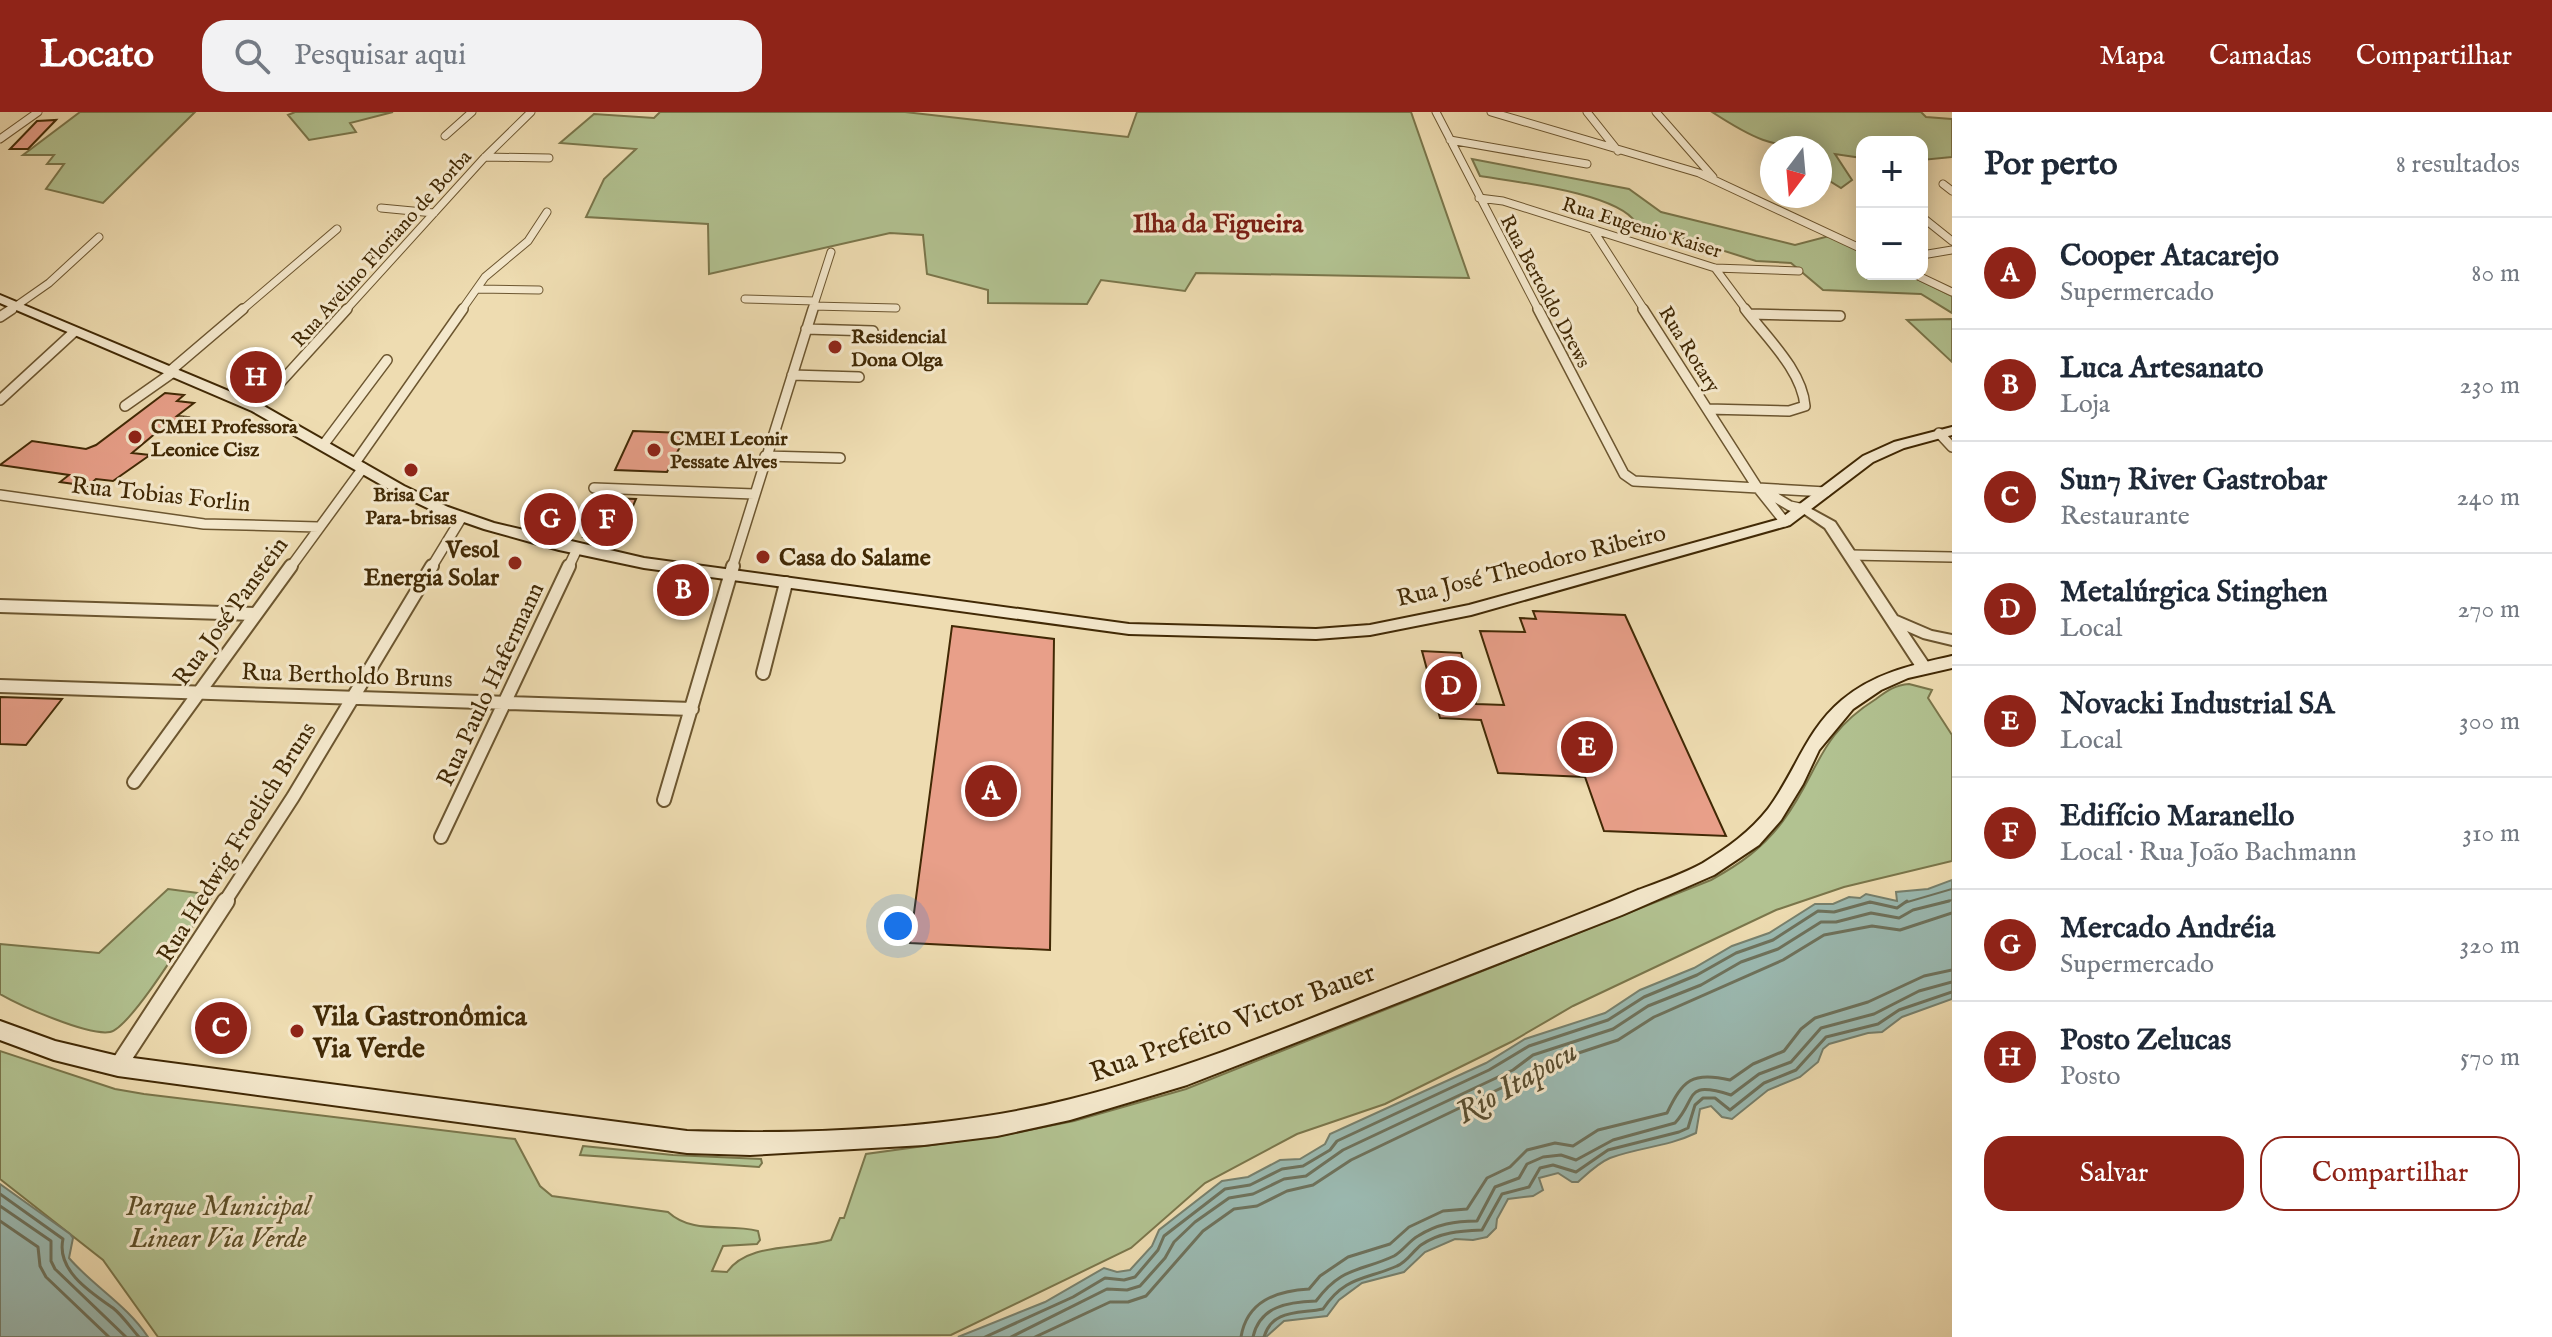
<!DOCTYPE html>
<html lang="pt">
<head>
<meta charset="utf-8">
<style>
  body { margin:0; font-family:"IM FELL English",serif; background:#f2f2f3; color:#1f2937 }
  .controls { position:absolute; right:24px; top:24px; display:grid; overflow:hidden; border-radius:16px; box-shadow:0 4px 20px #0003 }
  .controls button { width:72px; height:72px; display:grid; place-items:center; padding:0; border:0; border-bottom:2px solid #e0e1e3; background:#fff; color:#1f2937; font:40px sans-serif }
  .compass { position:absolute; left:1760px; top:24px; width:72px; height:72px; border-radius:50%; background:#fff; box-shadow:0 4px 20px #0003; rotate:196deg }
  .you { position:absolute; left:898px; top:814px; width:28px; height:28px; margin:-20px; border:6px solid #fff; border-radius:50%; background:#1a73e8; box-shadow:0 0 0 12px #1a73e833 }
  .badge { display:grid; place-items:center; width:52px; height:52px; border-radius:50%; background:#8f2418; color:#fff; font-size:26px; font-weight:700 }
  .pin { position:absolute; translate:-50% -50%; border:4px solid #fff; box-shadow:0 2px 8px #0006 }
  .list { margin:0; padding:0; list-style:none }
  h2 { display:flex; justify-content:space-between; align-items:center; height:104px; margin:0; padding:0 32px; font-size:34px }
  h2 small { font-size:26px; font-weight:400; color:#747a83 }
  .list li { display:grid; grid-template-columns:52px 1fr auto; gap:24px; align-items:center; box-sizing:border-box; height:112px; padding:0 32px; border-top:2px solid #e0e1e3 }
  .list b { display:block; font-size:30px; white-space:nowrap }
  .list p { margin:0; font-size:26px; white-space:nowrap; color:#747a83 }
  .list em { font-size:26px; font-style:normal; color:#747a83 }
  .actions { display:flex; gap:16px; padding:24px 32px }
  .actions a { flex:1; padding:18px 0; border:2px solid #8f2418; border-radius:24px; text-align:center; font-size:28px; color:#8f2418 }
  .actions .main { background:#8f2418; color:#fff }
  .icon { flex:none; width:44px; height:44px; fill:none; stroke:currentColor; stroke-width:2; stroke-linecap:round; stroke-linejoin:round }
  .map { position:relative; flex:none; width:1952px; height:1225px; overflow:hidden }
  header { display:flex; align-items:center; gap:48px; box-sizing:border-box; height:112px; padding:0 40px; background:#8f2418; color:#fff }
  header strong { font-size:38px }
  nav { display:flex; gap:44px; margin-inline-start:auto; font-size:28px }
  .search { width:560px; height:72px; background:#f2f2f3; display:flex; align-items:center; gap:20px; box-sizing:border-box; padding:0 28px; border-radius:24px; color:#747a83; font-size:30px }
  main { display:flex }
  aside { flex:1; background:#fff }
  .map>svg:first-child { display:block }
  .green { fill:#b2c291; stroke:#7a764b; stroke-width:2 }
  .water { fill:#9bbab2; stroke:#77806d; stroke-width:2 }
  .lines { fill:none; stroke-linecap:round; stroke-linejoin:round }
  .shore-far1 { stroke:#6e725c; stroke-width:2 }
  .shore { stroke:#6e725c; stroke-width:3 }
  .building { fill:#e89f89; stroke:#412905; stroke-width:2 }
  .minor-far3-casing { stroke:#6c5630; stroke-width:9 }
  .minor-far2-casing { stroke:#6c5630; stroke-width:12 }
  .minor-far1-casing { stroke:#6c5630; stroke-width:16 }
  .minor-casing { stroke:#6c5630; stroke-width:20 }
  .tertiary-casing { stroke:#6c5630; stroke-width:4 }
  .secondary-casing { stroke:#412905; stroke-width:4 }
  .minor-far3 { stroke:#f4e8cc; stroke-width:7 }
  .minor-far2 { stroke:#f4e8cc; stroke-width:9 }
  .minor-far1 { stroke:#f4e8cc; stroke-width:12 }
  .minor { stroke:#f4e8cc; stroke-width:16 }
  .tertiary { fill:#f4e8cc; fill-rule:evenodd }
  .secondary { fill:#f4e8cc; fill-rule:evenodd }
  .poi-dot { fill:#8f2418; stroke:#f4e8cc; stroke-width:3 }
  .labels { text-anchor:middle; stroke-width:6; stroke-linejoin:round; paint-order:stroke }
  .far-street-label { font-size:20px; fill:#412905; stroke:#f4e8cc }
  .far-poi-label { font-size:20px; font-weight:bold; fill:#412905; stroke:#f4e8cc; text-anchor:start }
  .street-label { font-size:24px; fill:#412905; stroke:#f4e8cc }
  .poi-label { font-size:24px; font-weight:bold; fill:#412905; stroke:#f4e8cc; text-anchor:end }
  .far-district-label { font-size:26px; font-weight:bold; fill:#7a1f14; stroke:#f4e8cc }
  .near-poi-label { font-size:28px; font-weight:bold; fill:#412905; stroke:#f4e8cc; text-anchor:start }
  .near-street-label { font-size:28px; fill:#412905; stroke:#f4e8cc }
  .near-park-label { font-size:28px; font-style:italic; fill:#5d4f28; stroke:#f4e8cc }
  .near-water-label { font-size:32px; font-style:italic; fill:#584d30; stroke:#f4e8cc }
</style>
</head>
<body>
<header>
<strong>Locato</strong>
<div class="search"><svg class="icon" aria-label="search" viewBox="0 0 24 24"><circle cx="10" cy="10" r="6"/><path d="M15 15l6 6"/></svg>Pesquisar aqui</div>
<nav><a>Mapa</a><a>Camadas</a><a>Compartilhar</a></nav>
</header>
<main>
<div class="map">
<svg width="1952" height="1225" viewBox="0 0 1952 1225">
  <rect width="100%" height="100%" fill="#eedcb1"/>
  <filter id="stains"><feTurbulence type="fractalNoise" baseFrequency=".0025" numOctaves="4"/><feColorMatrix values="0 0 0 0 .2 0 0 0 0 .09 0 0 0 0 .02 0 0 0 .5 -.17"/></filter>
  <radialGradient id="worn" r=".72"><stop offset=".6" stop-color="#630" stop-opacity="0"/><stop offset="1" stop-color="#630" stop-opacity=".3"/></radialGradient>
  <path class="green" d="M80 0H195L103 91 46 77 64 52H47L54 43H23Z
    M295 0H393L350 11 356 20 309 28 288 3Z
    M660 0H905L1128 25 1137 0H1411L1469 166 1196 161 1185 179 1101 168 1087 192 988 191V178L927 162 923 123 890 121 709 162 708 112 586 105 604 67 636 37 560 31 594 2 654 6Z
    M1712 0H1921L1926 5 1952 7V45L1922 48V30H1862V46L1835 42 1852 68 1841 76 1820 63V36C1771 36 1752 26 1712 0Z
    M1472 47 1629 77 1661 100 1795 133 1829 124 1862 140V162H1907L1952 184V201L1921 182 1823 178 1791 151 1756 149 1636 111C1618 81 1516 70 1480 64Z
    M1952 207V250L1907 208Z
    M1909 572 1932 578 1928 586 1952 623V749L1844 775 1776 798 1573 894 1511 930 1385 992 1297 1022 1205 1071 1131 1136 951 1223 158 1225 103 1148 0 1067V939L115 977 144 982 515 1027 540 1074 552 1084 668 1100C693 1123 727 1111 758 1119L760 1128 757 1132 723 1134 712 1159 727 1160C748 1130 798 1138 831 1128L840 1106H844L866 1042 1004 1023 1074 1009 1186 977 1711 768C1740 752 1763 736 1783 709 1820 659 1817 624 1876 587 1887 579 1895 573 1909 572Z
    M168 777 213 783C197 806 132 916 110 920 88 924 21 894 0 882V832L99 841Z
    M583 1034 673 1043 761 1047 762 1051 759 1055 580 1043Z"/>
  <path class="water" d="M1952 768V887L1902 905 1882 920 1868 921 1829 932 1823 937 1818 950 1800 965 1768 978 1732 1007 1722 1005 1711 994 1700 997 1696 1021C1667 1035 1640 1035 1610 1046 1598 1051 1588 1061 1578 1070H1572L1558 1061 1539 1066 1543 1078 1533 1084 1508 1087 1497 1107 1496 1116 1487 1125 1473 1128 1455 1127 1425 1140 1404 1160 1362 1171 1339 1188 1327 1204 1284 1209 1266 1225H958L1045 1190 1104 1156 1117 1160 1130 1158 1152 1134 1159 1118 1222 1069 1248 1065 1280 1048 1300 1047 1325 1032 1330 1022 1486 951 1525 927 1605 901 1640 878 1694 856 1732 834 1769 821 1815 792H1833L1849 785 1860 786 1866 782 1897 789 1896 780 1928 777Z
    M0 1072 70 1122 73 1126 69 1146C93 1174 127 1193 148 1225H0Z"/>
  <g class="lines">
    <path class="shore-far1" d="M1868 791H1873
      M1904 791 1952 777
      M1941 791 1952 788"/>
    <path class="shore" d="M0 1082 63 1127C56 1158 90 1180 113 1196 122 1203 131 1216 139 1225
      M0 1094 51 1129V1149L55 1157 126 1225
      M0 1109 38 1135 40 1154 46 1165 109 1225
      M985 1225 1073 1185 1105 1166 1124 1168 1135 1165 1158 1138 1164 1124 1225 1077 1250 1073 1282 1057 1303 1054 1330 1038 1337 1029 1489 958 1529 934 1608 908 1644 885 1697 863 1736 841 1773 828 1818 799 1834 800 1870 790 1897 796 1907 789
      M1011 1225 1107 1177 1127 1178 1140 1174 1165 1146 1174 1130 1195 1110 1229 1086 1253 1082 1284 1067 1306 1064 1343 1038 1513 958 1533 943 1613 917 1648 894 1701 873 1741 850 1778 837 1821 810H1836L1871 801 1899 806 1913 798 1949 789
      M1035 1225 1110 1190H1128L1146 1184 1203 1119 1234 1097 1257 1094 1287 1079 1313 1073 1351 1048 1518 968 1539 954 1618 928 1654 905 1783 848 1824 823 1872 814 1900 818 1952 801
      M1241 1225C1247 1189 1276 1179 1309 1177L1320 1164 1348 1145 1390 1132 1409 1115 1443 1099 1467 1097 1487 1066 1510 1055 1527 1038 1555 1031 1573 1034 1598 1018 1667 1001C1683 968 1692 959 1730 968L1753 952 1784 939 1801 917 1815 906 1868 890 1924 864 1952 858
      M1253 1225C1260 1194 1288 1190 1316 1189 1342 1154 1360 1160 1394 1144 1403 1139 1409 1129 1418 1124 1437 1112 1455 1109 1477 1109L1495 1075 1519 1066 1527 1052 1543 1045 1561 1043 1576 1048 1613 1028 1675 1011C1698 986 1683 968 1731 983L1759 962 1791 950 1821 916 1874 902 1919 879 1952 870
      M1264 1225C1272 1197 1299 1202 1323 1197 1345 1164 1365 1168 1397 1154 1407 1150 1413 1139 1421 1133 1440 1120 1460 1119 1482 1118L1502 1082 1529 1075 1540 1056 1553 1053 1576 1060 1608 1038 1679 1020 1688 1016 1695 993 1703 986H1715L1730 998 1764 971 1796 958 1826 925 1878 912 1899 898 1952 880"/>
  </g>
  <path class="building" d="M56 8 28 37H10L37 9Z
    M165 281 184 283 177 289 194 291 177 304 188 305 167 321 157 320 132 341 150 343 113 369 96 367 88 374 60 370 69 363 0 353 32 329 86 337 96 333Z
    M633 319 683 321 679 331H682L667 360 615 358Z
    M604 386 636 387 617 431 583 425Z
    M553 394 572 400 552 417 532 411Z
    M1533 499 1625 503 1726 724 1604 719 1585 665 1498 661 1481 608 1440 606 1422 539 1461 541 1476 592 1504 593 1480 519 1525 520 1520 506 1536 507Z
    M952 514 1054 527 1050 838 910 831Z
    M0 585 62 587 26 633 0 632Z"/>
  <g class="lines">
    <defs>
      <path id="minor-far3" d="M1436 0 1539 199
        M1491 0 1699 61 1862 137
        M1587 0 1618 39
        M1656 0 1713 65
        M445 24 472 0
        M0 27 38 0
        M1450 28 1587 52
        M485 45 549 46
        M1943 72 1952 79
        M1479 86 1503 89 1715 156 1799 159
        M381 96 434 101
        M1922 105 1952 129
        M1593 118 1645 199
        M1922 143 1952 138
        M1715 156 1747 199
        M1914 162 1952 180
        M477 177 539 178
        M745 187 815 189
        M813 194 896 196
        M9 199 49 171 99 125
        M241 199 337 117
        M345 199 483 47 531 0
        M461 199 485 165 528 129 547 100
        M812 199 831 140"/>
      <path id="minor-far2" d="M1538 197 1624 362 1634 369 1826 380
        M1643 197 1757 375 1785 410
        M1749 202 1840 204
        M0 205 12 197
        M806 217 873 219
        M169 260 243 197
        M792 263 859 265
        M0 288 74 220
        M125 294 172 261
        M257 296 347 197
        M1707 297 1789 299 1805 294C1802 258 1766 225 1745 197
        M1939 321 1952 335
        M324 332 387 248
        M765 344 840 346
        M355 351 463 197
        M594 376 754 382
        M1763 378 1790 394 1804 397
        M0 383 204 412 318 415
        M1850 443 1952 445
        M290 456 363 356
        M431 456 462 405
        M568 456 577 437
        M732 456 813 197"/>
      <path id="minor-far1" d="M0 494 255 502
        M763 561 786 471
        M0 574 692 597
        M134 670 291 454
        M664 688 733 454
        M441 725 569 454
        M224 791 293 685 432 454"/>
      <path id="minor" d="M118 954 226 789"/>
      <path id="tertiary" d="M1804 393 1835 410 1897 504 1932 519 1952 523V533L1923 526 1907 519 1932 556 1929 560H1919L1825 416 1797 397Z"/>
      <path id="secondary" d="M0 183 262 293 404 374 448 395 494 411 644 446 1129 512 1316 517 1370 513 1469 493 1780 407 1863 344 1894 330 1952 315V323L1904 336 1873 350 1790 413 1471 503 1370 523 1316 527 1129 522 644 456 559 438 484 417 438 401 394 380 252 299 0 191Z
        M1952 544V556L1908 566 1881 578 1853 597 1819 638 1803 672 1781 708 1759 733 1714 763 1622 803 1187 973 1070 1008 997 1024 924 1033 750 1043 687 1041 118 964 54 948 0 928V909L55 929 118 944 687 1019C808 1023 954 1017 1071 987 1203 954 1329 898 1455 850 1516 826 1578 804 1638 778 1660 770 1683 762 1703 751 1727 736 1750 720 1768 697 1795 661 1806 618 1842 588 1874 561 1912 553 1952 544Z"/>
    </defs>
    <use href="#minor-far3" class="minor-far3-casing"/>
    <use href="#minor-far2" class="minor-far2-casing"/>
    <use href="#minor-far1" class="minor-far1-casing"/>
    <use href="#minor" class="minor-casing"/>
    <use href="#tertiary" class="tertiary-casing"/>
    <use href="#secondary" class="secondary-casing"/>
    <use href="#minor-far3" class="minor-far3"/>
    <use href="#minor-far2" class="minor-far2"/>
    <use href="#minor-far1" class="minor-far1"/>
    <use href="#minor" class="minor"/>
    <use href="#tertiary" class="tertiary"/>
    <use href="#secondary" class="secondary"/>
  </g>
  <g class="poi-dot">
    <circle cx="835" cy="235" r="8"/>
    <circle cx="135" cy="325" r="8"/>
    <circle cx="654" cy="338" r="8"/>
    <circle cx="411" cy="358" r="8"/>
    <circle cx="763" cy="445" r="8"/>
    <circle cx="515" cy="451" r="8"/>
    <circle cx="297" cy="919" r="8"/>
  </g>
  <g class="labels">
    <g class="far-street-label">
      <text transform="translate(1642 115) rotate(17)" y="7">Rua Eugenio Kaiser</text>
      <text transform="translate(381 136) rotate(-48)" y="7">Rua Avelino Floriano de Borba</text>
      <text transform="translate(1546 179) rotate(62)" y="7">Rua Bertoldo Drews</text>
      <text transform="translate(1690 237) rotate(58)" y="7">Rua Rotary</text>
    </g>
    <g class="far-poi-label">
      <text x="851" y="231">Residencial<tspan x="851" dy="23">Dona Olga</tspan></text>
      <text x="151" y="321">CMEI Professora<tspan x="151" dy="23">Leonice Cisz</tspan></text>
      <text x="670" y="333">CMEI Leonir<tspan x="670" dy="23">Pessate Alves</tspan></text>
      <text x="411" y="389" text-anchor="middle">Brisa Car<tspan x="411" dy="23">Para-brisas</tspan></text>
    </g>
    <g class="street-label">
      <text transform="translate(161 382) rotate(6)" y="8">Rua Tobias Forlin</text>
      <text transform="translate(1531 453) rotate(-14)" y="8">Rua José Theodoro Ribeiro</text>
      <text transform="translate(230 499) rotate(-54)" y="8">Rua José Panstein</text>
      <text transform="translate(347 563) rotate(2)" y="8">Rua Bertholdo Bruns</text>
      <text transform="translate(490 572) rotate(-65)" y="8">Rua Paulo Hafermann</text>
      <text transform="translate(236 730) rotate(-58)" y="8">Rua Hedwig Froelich Bruns</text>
    </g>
    <g class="poi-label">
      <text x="499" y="445">Vesol<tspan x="499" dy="28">Energia Solar</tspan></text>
      <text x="779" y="453" text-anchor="start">Casa do Salame</text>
    </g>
    <g class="far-district-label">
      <text x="1218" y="120">Ilha da Figueira</text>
    </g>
    <g class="near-poi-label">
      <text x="313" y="913">Vila Gastronômica<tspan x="313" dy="32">Via Verde</tspan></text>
    </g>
    <g class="near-street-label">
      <text transform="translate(1232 909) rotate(-20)" y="10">Rua Prefeito Victor Bauer</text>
    </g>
    <g class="near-park-label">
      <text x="218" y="1103">Parque Municipal<tspan x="218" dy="32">Linear Via Verde</tspan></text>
    </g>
    <g class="near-water-label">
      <text transform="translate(1516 969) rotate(-30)" y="11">Rio Itapocu</text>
    </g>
  </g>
  <rect width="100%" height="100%" filter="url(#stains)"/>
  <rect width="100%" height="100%" fill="url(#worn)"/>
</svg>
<div class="controls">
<button>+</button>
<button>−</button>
</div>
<svg class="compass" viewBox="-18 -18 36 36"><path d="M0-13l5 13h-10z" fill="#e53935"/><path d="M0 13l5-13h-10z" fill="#747a83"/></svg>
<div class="you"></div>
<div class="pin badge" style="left:991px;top:679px">A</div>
<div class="pin badge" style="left:683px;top:478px">B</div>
<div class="pin badge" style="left:221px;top:916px">C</div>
<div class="pin badge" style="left:1451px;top:574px">D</div>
<div class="pin badge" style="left:1587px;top:635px">E</div>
<div class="pin badge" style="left:607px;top:408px">F</div>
<div class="pin badge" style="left:550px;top:407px">G</div>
<div class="pin badge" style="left:256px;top:265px">H</div>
</div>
<aside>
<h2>Por perto<small>8 resultados</small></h2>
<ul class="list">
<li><span class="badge">A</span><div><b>Cooper Atacarejo</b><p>Supermercado</p></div><em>80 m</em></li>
<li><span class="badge">B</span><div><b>Luca Artesanato</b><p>Loja</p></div><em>230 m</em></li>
<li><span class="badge">C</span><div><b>Sun7 River Gastrobar</b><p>Restaurante</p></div><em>240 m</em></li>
<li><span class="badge">D</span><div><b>Metalúrgica Stinghen</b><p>Local</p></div><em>270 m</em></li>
<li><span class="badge">E</span><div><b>Novacki Industrial SA</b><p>Local</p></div><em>300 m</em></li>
<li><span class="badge">F</span><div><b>Edifício Maranello</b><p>Local · Rua João Bachmann</p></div><em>310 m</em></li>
<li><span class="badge">G</span><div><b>Mercado Andréia</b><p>Supermercado</p></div><em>320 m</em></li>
<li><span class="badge">H</span><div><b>Posto Zelucas</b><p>Posto</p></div><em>570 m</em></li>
</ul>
<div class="actions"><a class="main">Salvar</a><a>Compartilhar</a></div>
</aside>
</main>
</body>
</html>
